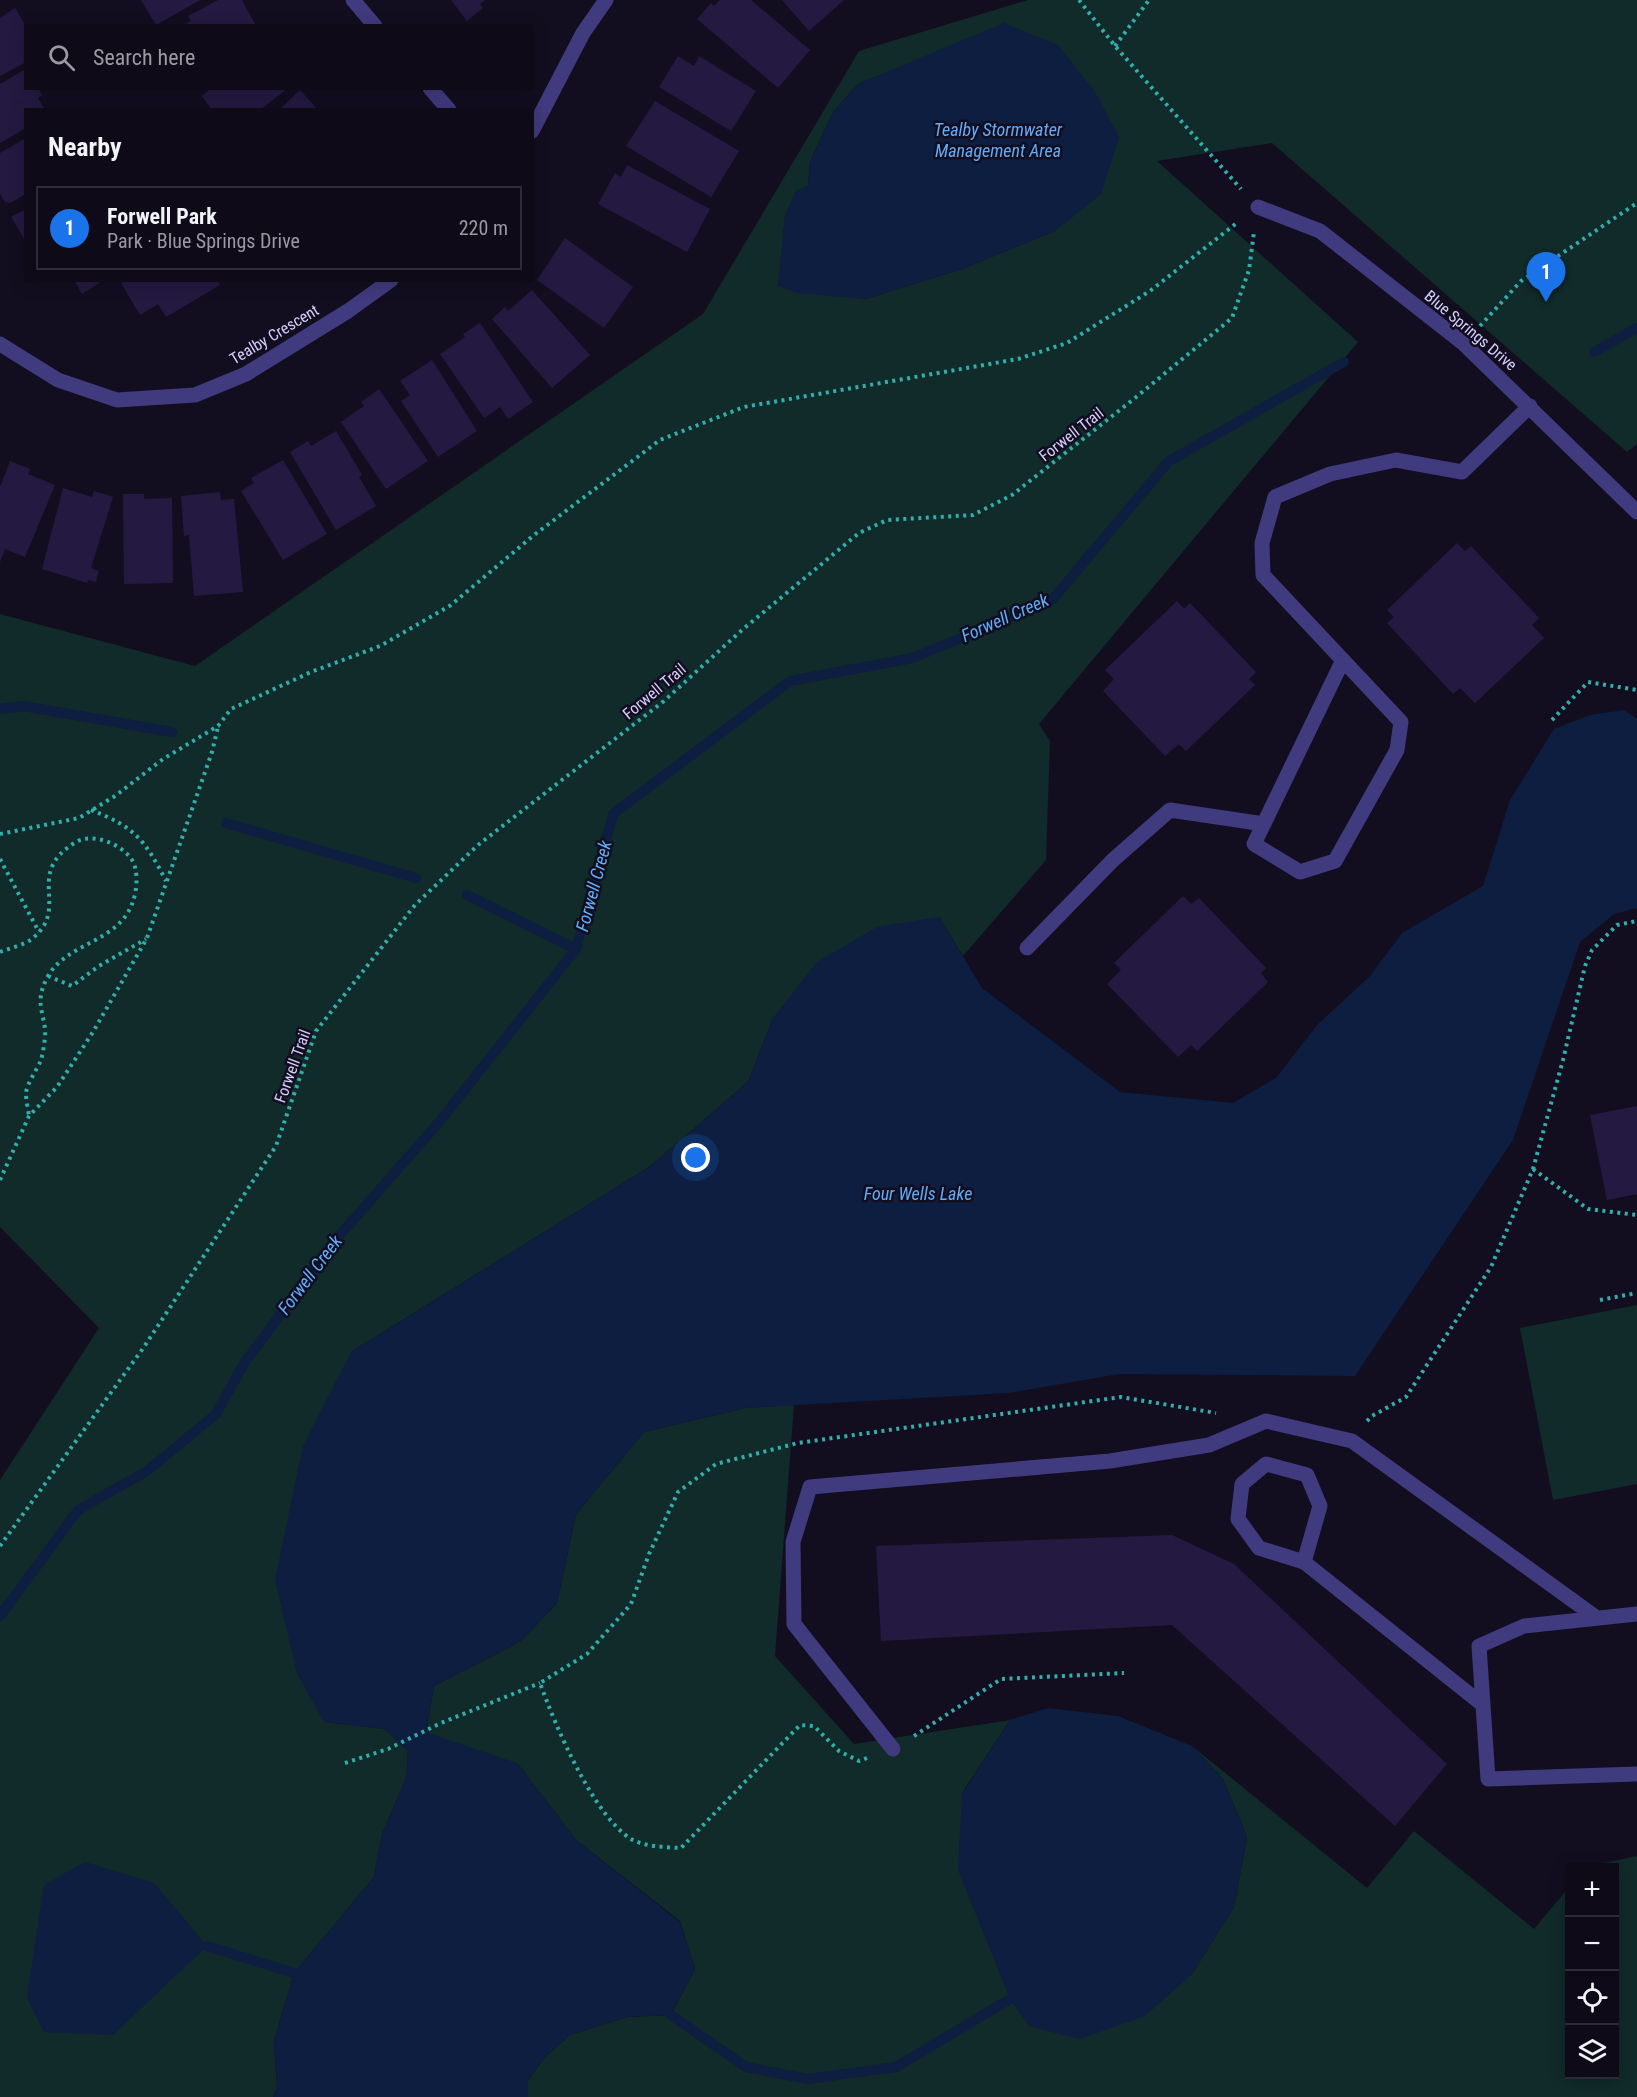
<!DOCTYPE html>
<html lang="en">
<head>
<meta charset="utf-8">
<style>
  body { margin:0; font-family:"Roboto Condensed",sans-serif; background:#171321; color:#f1f3f6 }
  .controls { position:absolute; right:18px; bottom:18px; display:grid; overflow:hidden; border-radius:0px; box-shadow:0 3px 15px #0003 }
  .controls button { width:54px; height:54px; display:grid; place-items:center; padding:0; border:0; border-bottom:2px solid #2e2b37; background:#0e0a18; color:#f1f3f6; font:30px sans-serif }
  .you { position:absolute; left:696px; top:1158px; width:21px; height:21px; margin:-15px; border:4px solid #fff; border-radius:50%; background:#1a73e8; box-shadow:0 0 0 9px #1a73e833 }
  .badge { display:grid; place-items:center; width:39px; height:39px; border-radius:50%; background:#1a73e8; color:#fff; font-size:20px; font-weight:700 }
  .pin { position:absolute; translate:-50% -50px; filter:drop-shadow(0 2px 3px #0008) }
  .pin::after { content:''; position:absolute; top:32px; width:21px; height:18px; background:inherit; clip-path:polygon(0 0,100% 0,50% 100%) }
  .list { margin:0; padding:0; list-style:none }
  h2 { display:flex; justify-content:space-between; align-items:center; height:78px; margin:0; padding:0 24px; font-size:26px }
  h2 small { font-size:20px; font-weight:400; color:#9b9aa2 }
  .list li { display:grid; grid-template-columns:39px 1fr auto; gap:18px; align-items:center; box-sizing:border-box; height:84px; margin:0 12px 12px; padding:0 12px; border:2px solid #2e2b37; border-radius:0px }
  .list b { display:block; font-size:22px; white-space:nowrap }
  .list p { margin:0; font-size:20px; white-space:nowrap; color:#9b9aa2 }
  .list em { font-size:20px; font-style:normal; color:#9b9aa2 }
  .icon { flex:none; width:33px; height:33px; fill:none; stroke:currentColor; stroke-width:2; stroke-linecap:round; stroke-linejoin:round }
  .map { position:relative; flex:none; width:1637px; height:2097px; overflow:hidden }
  .search { position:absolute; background:#0e0a18; box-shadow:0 3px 15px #0003; left:24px; top:24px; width:510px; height:66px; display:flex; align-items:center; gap:15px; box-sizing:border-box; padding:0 21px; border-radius:0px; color:#9b9aa2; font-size:22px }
  .panel { position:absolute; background:#0e0a18; box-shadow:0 3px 15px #0003; left:24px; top:108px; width:510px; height:174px; border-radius:0px }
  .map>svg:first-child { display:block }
  .green { fill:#112a2a; fill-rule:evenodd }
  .water { fill:#0d1e40 }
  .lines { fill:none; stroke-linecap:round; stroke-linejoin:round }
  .stream { stroke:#0d1e40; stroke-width:10 }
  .building { fill:#241a41 }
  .path { stroke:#32aeac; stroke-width:4; stroke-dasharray:3 4.5; stroke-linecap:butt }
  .minor { stroke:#403a7e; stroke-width:15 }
  .labels { text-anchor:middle; stroke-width:5; stroke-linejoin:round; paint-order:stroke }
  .street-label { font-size:16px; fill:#d6cffd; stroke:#120e20 }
  .water-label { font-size:18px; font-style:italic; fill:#61adfa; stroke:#120e20 }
</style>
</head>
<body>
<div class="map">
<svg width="1637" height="2097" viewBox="0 0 1637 2097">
  <rect width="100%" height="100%" fill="#120e20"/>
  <path class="green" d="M1028 0H1637V444L1627 452 1272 143 1157 161 1358 342 1039 724 1050 741 1046 860 963 956 939 917 773 1018 748 1082 649 1167 351 1352 324 1722 385 1729 408 1751 406 1778 382 1834 374 1877 294 1973 274 2041 277 2088 273 2097H0V1480L99 1328 0 1227V614L195 666 703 314 859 51ZM929 56 1055 231 962 269 865 299 779 286 785 215 808 186 810 162 833 112 858 84Z
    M1637 1305V1484L1553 1500 1520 1328Z
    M794 1405 775 1656 854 1744 1010 1720 962 1793 1192 1974 1234 1907 1247 1837 1223 1779 1192 1746 1367 1888 1414 1831 1534 1929 1569 1887 1570 2074H1614V1868L1585 1867 1637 1856V2097H528V2080L546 2056 570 2035 627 2017 671 2015 695 1969 680 1921 576 1840 518 1764 426 1733 434 1686 521 1641 557 1603 576 1514 644 1432 745 1408Z"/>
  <path class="water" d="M1004 23 1058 45 1095 92 1119 137 1101 194 1055 231 962 269 865 299 798 293 778 286 785 215 796 191 808 186 810 162 833 112 858 84Z
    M1624 710 1637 719V908L1614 914 1580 942 1513 1140 1355 1376 1119 1374 1008 1393 745 1408 644 1432 576 1514 557 1603 521 1641 434 1686 426 1732 518 1764 576 1840 680 1922 695 1969 671 2015 627 2017 570 2035 546 2056 528 2079V2097H273L277 2088 274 2041 294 1973 374 1877 382 1834 406 1778 408 1751 385 1729 324 1722 297 1673 275 1580 303 1446 351 1352 649 1167 748 1082 773 1018 817 962 877 927 939 917 982 988 1120 1092 1233 1103 1276 1078 1317 1025 1370 976 1402 933 1483 886 1510 800 1554 729 1590 715Z
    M1048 1708 1118 1716 1192 1746 1223 1779 1247 1837 1234 1907 1192 1974 1145 2016 1079 2039 1029 2026 1010 1999 958 1870 962 1794 1010 1720Z
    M85 1862 154 1883 207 1946 113 2035 44 2032 27 1998 44 1885Z"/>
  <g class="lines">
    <path class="stream" d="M1594 352 1637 328
      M0 709 23 706 172 732
      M226 823 416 878
      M467 895 576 949
      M0 1616 78 1510 147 1471 216 1414 243 1365 333 1243 440 1121 576 949 613 814 790 681 913 658 1052 600 1169 461 1344 362
      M207 1946 294 1973
      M671 2015 746 2067 808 2079 896 2067 1010 1999"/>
  </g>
  <path class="building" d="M141 0H200L156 25Z
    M218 0H242L255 24 182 26 191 21 188 16Z
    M451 0H485L480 4 483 8 467 21Z
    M720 0H751L810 50 778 88 697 19 711 3 714 6Z
    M782 0H844L809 31Z
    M15 8 26 26V62L0 76V18Z
    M678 56 694 66 699 56 756 91 731 131 659 87Z
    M26 69V88H38L42 95 38 98 45 110H26V128L0 143V84Z
    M211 88H288L260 110H212L202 96Z
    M300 90 318 110H279Z
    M655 101 739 151 711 197 626 146Z
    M26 138V194L10 203 5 202 0 194V153Z
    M627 165 710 209 687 252 598 204 615 173 621 177Z
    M26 209V242L11 217Z
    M565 238 633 287 604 328 537 280Z
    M74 280H104L82 294Z
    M126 280H217L220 285 166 317 158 304 140 315 121 283Z
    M532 290 590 355 552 388 492 319 505 307 508 311Z
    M480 323 533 402 508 419 500 407 484 418 440 354 465 337 463 334Z
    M432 360 477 431 438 457 401 401 410 395 400 381Z
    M379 389 428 461 386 489 341 422 364 406 361 402Z
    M336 431 362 475 359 477 376 506 336 530 290 452 308 441 311 446Z
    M283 460 327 534 283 560 241 491 254 483 251 478Z
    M10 461 30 469 28 474 55 485 25 557 5 549 0 562V487Z
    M63 488 92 497 94 491 113 497 91 568 99 571 96 582 88 580 87 583 42 569Z
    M220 492 221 500 234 499 243 592 194 596 189 535 184 536 181 496Z
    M123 494H144V499L172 498 173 583 124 584Z
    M1457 543 1465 551 1471 546 1539 618 1532 625 1544 638 1475 703 1460 688 1453 694 1387 623 1394 617 1387 610Z
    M1177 601 1184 609 1190 603 1256 672 1249 679 1255 685 1186 751 1179 744 1165 756 1103 691 1114 679 1105 670Z
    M1183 896 1191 904 1199 898 1266 968 1261 973 1268 982 1197 1051 1191 1045 1178 1057 1107 984 1121 970 1114 963Z
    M1637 1106V1194L1607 1200 1590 1115Z
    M1172 1535 1234 1564 1447 1764 1395 1826 1172 1625 881 1641 876 1546Z"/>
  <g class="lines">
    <path class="path" d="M1079 0 1115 46 1241 189
      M1115 46 1149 0
      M1480 326 1521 281 1637 203
      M1552 720 1588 682 1637 690
      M91 810C135 827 145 840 166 881
      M0 834 79 818 115 796 163 759 218 726 231 709 311 672 380 646 451 605 534 535 660 440 744 407 1018 359 1067 343 1150 291 1238 222
      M0 859 39 932
      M0 952C10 948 25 945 33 938 71 906 23 874 76 842 92 832 122 844 132 860 139 871 137 892 132 904 117 943 68 942 48 976 32 1005 47 1015 45 1038 44 1045 43 1053 41 1060 37 1070 27 1083 26 1093 26 1100 28 1109 29 1116
      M48 976 72 986 99 966 146 939
      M1533 1169 1588 1209 1637 1215
      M0 1180 29 1116 57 1087 93 1032 147 938 212 752 218 727
      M1600 1300 1637 1293
      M1367 1421 1372 1416 1406 1397 1491 1267 1533 1169 1563 1060 1585 966 1592 950 1617 925 1637 921
      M0 1546 144 1347 276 1146 316 1031 415 905 478 845 664 701 742 630 859 533 887 520 973 515 1012 495 1135 398 1232 318 1249 270 1254 232
      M914 1736 1001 1679 1124 1673
      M867 1758 859 1761 839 1751 814 1726 800 1725 681 1848C665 1847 645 1847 631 1839 593 1815 555 1725 540 1683L587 1654 631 1604 649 1554 678 1492 716 1464 798 1443 1121 1397 1216 1413
      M345 1763 388 1749 441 1723 540 1683"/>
    <path class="minor" d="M353 0 375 26
      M430 88 449 110
      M532 131 583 33 606 0
      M1258 207 1320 231 1463 343 1637 512
      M0 344 58 380 117 400 195 395 246 374 348 311 391 280
      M1343 660 1254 844 1300 872 1335 861 1397 750 1401 722 1263 575 1262 543 1275 497 1330 474 1396 460 1462 472 1530 406
      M1027 948 1113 860 1170 810 1264 824
      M1304 1562 1320 1506 1307 1475 1266 1464 1242 1484 1238 1519 1259 1548 1304 1562 1483 1705
      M1637 1614 1524 1626 1479 1646 1488 1779 1637 1774
      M893 1749 794 1624 793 1542 810 1487 1110 1461 1209 1445 1266 1421 1352 1441 1597 1618"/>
  </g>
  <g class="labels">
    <g class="street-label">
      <text transform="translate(1471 330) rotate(40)" y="6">Blue Springs Drive</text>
      <text transform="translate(274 334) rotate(-31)" y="6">Tealby Crescent</text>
      <text transform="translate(1071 434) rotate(-38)" y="6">Forwell Trail</text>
      <text transform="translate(654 691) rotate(-40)" y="6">Forwell Trail</text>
      <text transform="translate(292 1066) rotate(-70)" y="6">Forwell Trail</text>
    </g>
    <g class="water-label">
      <text x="998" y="136">Tealby Stormwater<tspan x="998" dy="21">Management Area</tspan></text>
      <text transform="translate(1005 618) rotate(-24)" y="6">Forwell Creek</text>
      <text transform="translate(594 886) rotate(-75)" y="6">Forwell Creek</text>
      <text x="918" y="1200">Four Wells Lake</text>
      <text transform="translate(310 1275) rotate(-53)" y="6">Forwell Creek</text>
    </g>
  </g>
</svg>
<div class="controls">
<button>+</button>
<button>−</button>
<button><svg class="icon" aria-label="locate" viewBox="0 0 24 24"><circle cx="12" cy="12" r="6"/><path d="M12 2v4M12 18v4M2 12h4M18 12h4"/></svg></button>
<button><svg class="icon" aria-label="layers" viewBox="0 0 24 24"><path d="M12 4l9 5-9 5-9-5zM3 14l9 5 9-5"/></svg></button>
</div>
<div class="you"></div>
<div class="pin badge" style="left:1546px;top:302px">1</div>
<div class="search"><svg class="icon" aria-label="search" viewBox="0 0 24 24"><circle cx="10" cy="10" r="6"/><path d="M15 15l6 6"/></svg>Search here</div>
<section class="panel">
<h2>Nearby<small></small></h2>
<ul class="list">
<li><span class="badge">1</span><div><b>Forwell Park</b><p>Park · Blue Springs Drive</p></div><em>220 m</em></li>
</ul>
</section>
</div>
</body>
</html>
